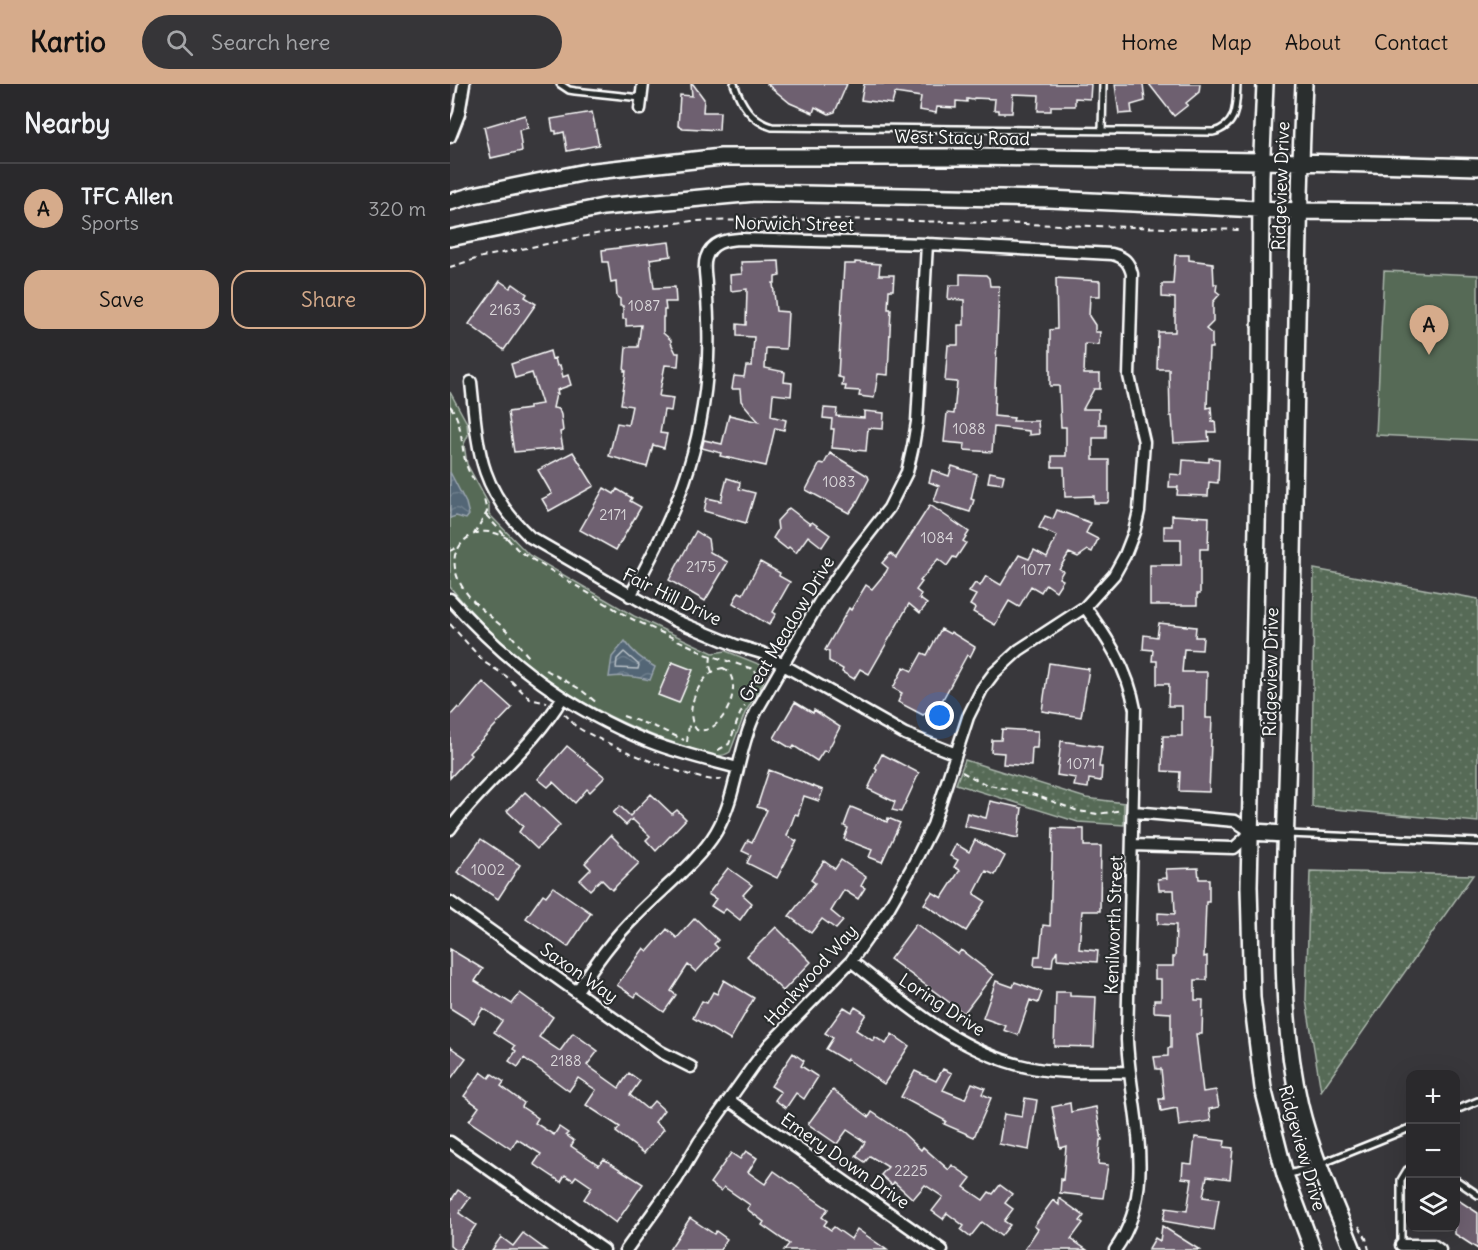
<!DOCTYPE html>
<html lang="en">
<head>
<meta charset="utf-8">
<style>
  body { margin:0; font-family:Delius,sans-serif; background:#363538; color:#f1f3f6 }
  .controls { position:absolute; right:18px; bottom:18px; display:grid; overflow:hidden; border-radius:12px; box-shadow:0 6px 24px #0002 }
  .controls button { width:54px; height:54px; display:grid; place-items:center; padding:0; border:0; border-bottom:2px solid #464548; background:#2a292c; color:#f1f3f6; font:30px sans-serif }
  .you { position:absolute; left:490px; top:632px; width:21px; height:21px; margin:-15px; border:4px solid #fff; border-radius:50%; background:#1a73e8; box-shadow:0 0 0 9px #1a73e833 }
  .badge { display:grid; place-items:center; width:39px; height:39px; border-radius:50%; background:#d6ab8b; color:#111; font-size:20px; font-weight:700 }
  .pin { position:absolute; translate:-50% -50px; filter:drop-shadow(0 2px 3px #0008) }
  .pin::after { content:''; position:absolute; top:32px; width:21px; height:18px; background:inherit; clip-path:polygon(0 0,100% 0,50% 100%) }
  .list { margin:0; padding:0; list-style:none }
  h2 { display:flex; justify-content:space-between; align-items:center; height:78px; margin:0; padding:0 24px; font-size:26px }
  h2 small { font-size:20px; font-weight:400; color:#a5a6a9 }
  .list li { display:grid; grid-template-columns:39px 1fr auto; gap:18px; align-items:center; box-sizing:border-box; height:90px; padding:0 24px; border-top:2px solid #464548 }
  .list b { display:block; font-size:22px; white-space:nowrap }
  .list p { margin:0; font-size:20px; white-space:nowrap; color:#a5a6a9 }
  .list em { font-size:20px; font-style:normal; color:#a5a6a9 }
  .actions { display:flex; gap:12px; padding:18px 24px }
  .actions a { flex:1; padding:14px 0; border:2px solid #d6ab8b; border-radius:18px; text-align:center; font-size:21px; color:#d6ab8b }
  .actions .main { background:#d6ab8b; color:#111 }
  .icon { flex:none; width:33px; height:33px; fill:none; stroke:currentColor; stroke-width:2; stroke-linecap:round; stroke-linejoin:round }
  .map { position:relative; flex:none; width:1028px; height:1166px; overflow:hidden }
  header { display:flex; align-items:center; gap:36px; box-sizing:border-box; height:84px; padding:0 30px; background:#d6ab8b; color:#111 }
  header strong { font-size:28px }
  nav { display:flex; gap:33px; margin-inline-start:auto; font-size:21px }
  .search { width:420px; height:54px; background:#363538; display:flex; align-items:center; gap:15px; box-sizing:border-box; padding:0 21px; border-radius:33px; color:#a5a6a9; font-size:22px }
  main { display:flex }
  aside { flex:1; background:#2a292c }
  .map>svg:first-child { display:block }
  .grass { fill:url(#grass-dots); stroke:#aab5ab; stroke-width:1.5 }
  .green { fill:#566b57; stroke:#aab5ab; stroke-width:1.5 }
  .water { fill:url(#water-waves); stroke:#98a3ad; stroke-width:1.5 }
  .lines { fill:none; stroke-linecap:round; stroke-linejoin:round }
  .shore { stroke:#bac2c8; stroke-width:1.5 }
  .building { fill:#6e616f; stroke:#fff; stroke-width:1.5 }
  .lane-casing { stroke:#fff; stroke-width:10 }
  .street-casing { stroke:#fff; stroke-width:15 }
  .secondary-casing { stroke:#fff; stroke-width:20 }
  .path { stroke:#fff; stroke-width:2; stroke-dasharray:6 4.5; stroke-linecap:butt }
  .lane { stroke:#2a2d2e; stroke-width:5 }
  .street { stroke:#2a2d2e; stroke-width:10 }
  .secondary { stroke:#2a2d2e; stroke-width:15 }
  .labels { text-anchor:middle; stroke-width:4.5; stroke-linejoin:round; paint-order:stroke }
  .number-label { font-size:15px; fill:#dbd8db }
  .street-label { font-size:18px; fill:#fff; stroke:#2a2d2e }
</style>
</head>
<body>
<header>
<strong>Kartio</strong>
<div class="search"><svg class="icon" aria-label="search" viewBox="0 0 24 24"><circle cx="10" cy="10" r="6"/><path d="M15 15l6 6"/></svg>Search here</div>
<nav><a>Home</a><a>Map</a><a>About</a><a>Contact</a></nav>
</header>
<main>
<aside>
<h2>Nearby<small></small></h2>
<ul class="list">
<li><span class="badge">A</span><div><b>TFC Allen</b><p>Sports</p></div><em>320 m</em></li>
</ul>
<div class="actions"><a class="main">Save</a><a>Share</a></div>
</aside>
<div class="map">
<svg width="1028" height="1166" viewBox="0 0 1028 1166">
  <defs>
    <pattern id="grass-dots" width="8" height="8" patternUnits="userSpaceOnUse" patternTransform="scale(1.5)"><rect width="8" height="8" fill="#566b57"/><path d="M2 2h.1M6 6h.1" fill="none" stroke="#6f8170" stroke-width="1.8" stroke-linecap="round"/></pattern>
    <pattern id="water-waves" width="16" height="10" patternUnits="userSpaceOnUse" patternTransform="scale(1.5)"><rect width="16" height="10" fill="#536676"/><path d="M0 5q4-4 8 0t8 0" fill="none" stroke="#6d7d8b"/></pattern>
  </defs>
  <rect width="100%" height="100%" fill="#38373b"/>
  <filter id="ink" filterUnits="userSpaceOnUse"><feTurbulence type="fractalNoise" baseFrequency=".0167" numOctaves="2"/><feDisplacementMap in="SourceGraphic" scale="12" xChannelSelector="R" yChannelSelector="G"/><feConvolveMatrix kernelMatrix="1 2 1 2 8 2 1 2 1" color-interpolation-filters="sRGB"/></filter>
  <g filter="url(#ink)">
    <path class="grass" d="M864 485 1028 515V738L862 723Z
      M515 676 636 714 674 719V741L628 738 506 700Z
      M860 787 1023 791 871 1007 856 916Z"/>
    <path class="green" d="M934 187 1028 191V356L926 351Z
      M0 308 17 339 18 351 14 360 17 380 39 421V430L79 471 184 532 263 569 276 567 311 581 315 590 313 599 295 629 280 668C267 677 250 667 236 663 142 633 62 580 0 503Z"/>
    <path class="water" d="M0 388 16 419 19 431 16 435 6 432 0 434Z
      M175 557C183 569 192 576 205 583L200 596C185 592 174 591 159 593L162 573Z"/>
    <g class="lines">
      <path class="shore" d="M174 568 189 581 188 585 166 584 167 575Z"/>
    </g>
    <path class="building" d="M241 0H243L254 15 253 28H270L269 46 233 44 228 42 230 11 242 12Z
      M317 0H397L385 28 379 30 365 23 363 29 340 19Z
      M414 0H641L640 15 625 14V22H601V27H588L589 11 563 10 562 29H549V26H544L545 15 524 14 523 16 517 15V18L506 17V24L487 23 486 29 469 26 471 13 445 9 442 20 411 16Z
      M665 0H693L695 17 681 21 682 29 669 30Z
      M699 0H750L749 8 736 19 738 21 724 32Z
      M142 28 149 61 117 67 114 48 106 50V47H103L101 35Z
      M75 31 78 44 69 46 72 67 41 74 34 43Z
      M219 158 221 172 200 175 204 204 225 203 226 218H215L216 226H214V233H213V249L221 256V259L226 269H229L228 282 215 281 209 312 223 314 221 327 214 326 210 349 217 350 214 364 203 361 197 383 159 372 167 339 178 341 182 322 171 320 176 287H174L176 263H188L191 241 176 242V235H173V222H170V215L167 213 166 198 161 199 158 178H153L152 166Z
      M725 171H739V176L763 179 764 200H767L766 207 770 210 763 218V238L756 245 762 250V264H759L757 324 761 323 762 338 765 337 766 348H758L759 357 724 359 722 332H720L719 285H707L708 248H725V214L712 213V200H723Z
      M329 177 330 192 325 193V199H323L326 227 338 228 336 265 316 264 315 284 335 288 334 298 342 299 341 312 323 310 321 332 336 336 334 346 325 344 316 382 270 372 271 369 252 364 254 356 272 360 279 331 309 338 291 317 290 305H282L284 292 294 293 296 282H302L304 253 287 252V240L296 241 297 205 281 207 280 191 292 190 291 178Z
      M405 178 430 180 429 191H444L443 206H439L438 225H441L438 291 428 290 424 314 409 312 410 307 395 306 396 302H392L393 294 388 293 394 180H405Z
      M510 190 536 191 539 194 540 202H549L544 332 564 334 563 337H588L589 350 579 351V347L544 343 542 368 514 366 515 360 494 358 497 329 504 330 507 298 495 297 498 261H508V241H514V216L498 215 499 201H510Z
      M606 194 650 197V212H640L639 232 645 241V248H650L649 261 635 260 634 290H650V305H644L633 325H649V340H656V354H643V376H659V416L657 419H644V412L615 413 614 383H602V372H616V343H611L609 302H600V246L607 245Z
      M50 197 60 204 63 200 77 210 75 213 86 220 54 266 19 240Z
      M100 267 102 275 105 274 107 282 110 281 113 293 118 291 121 301 107 306 108 310H106L103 324 109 325 111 331 113 347 110 348 113 364 64 368 58 328 79 325V322L92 320 82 289 65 294 61 280Z
      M374 324 387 325 386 332 414 334V327L434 329 433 345 418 344 416 367 382 364 384 345H381L382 335 373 334Z
      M123 368 144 402 99 427 92 415 102 410 88 386Z
      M380 369 418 392 419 395 407 418 399 429 356 406 370 379 374 380Z
      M759 374 769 375 768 399 759 398 758 412 727 411 728 403H719L720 390 732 391 733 376 759 378Z
      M502 382 527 390 521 415 524 416 520 428 484 417 489 402 479 398 482 386 499 392Z
      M540 388 554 391 552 400 538 398Z
      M277 394 290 398 289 405 305 409 296 439 254 427 257 414 271 417Z
      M154 404 164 410 167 405 182 414 180 417 191 423 166 466 130 446Z
      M480 421 519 448 513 457 516 459 506 474 503 473 497 482 488 475 470 497 472 498 466 506 471 510 469 514 477 520 470 529 459 520 419 590 410 585 404 595 392 588 393 585 379 577V568L375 566 399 524 401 526 416 501 422 505 436 488 438 484 432 479 441 469 446 474Z
      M339 424 360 440 362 438 380 451 372 463 358 452 346 469 339 463 337 465 323 454 328 446 327 437Z
      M607 426 641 439 636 449 648 455 642 468 638 466 628 473 619 469 609 485 613 487 609 494 613 496 606 507 596 500 591 508 581 502 569 523 559 517 545 541 523 528 525 524 520 521 526 511 519 508 525 499 530 502 536 492 551 501 569 471 579 475 584 466 597 473 607 452 589 444 595 432 603 435Z
      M722 431 759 433 758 465H750V510H747V521H700V481H731V455H714V442H722Z
      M246 447 258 455 260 468 278 478 255 517 219 496Z
      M310 478 330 489 329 492 340 498 323 528 326 530 319 541 283 519 289 508 293 510Z
      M709 539 746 543 745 553H753L752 566 734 565 732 588H757L756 634H762L759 708 729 707 730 688 712 687 713 652H732V622H718L719 600H707V577H702L703 566 693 565 694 551 707 553Z
      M491 545 500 550 501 548 525 563 520 573 517 571 487 626 483 624 473 631 448 618 452 609 443 604 454 583 462 587 472 569 477 571Z
      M222 578 243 586 229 619 208 611Z
      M599 579 639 585 631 633 592 627Z
      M33 598 62 624 19 669 21 671 0 694V632L8 623 10 625Z
      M345 618 363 629 364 626 390 643 377 668 374 666 367 677 344 662 342 665 324 654Z
      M552 645 588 647 587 664H582L581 682 553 680 554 669 541 668 542 656H551Z
      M611 657 652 663 649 683H652L651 697 639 695 638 704 624 702 626 694 607 691Z
      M117 662 155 693 140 708 137 705 125 719 103 698 98 703 88 695Z
      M432 670 469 689 451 728 442 726 445 718 418 705 427 686 425 684Z
      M319 686 373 706 369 717 354 712 348 731 345 730 337 752 347 757 327 794 297 779 301 771 292 767 298 756 302 758 317 726 307 723Z
      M75 708 110 741 87 765 69 748 73 742 57 727Z
      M201 710 222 730 227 726 236 735 206 767 196 756 200 752 182 735 176 741 163 729 170 722 180 732Z
      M540 717 572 724 568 754 514 742 517 729 536 734Z
      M401 723 437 738 438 734 450 739 432 778 419 773 422 766 394 755 398 744 394 742Z
      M603 744 634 745V762H651L650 827H632L629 865 648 867 647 878 607 875V866L603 874 602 883 584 882 585 872H590L593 841 600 842Z
      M161 751 189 779 162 806 151 795 140 806 130 796 141 785 135 779Z
      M31 755 70 781 48 815 7 788Z
      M525 756 555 772 545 791 536 787 524 810 535 817 516 847 474 820 482 808 492 814 510 786 504 783 508 776 500 772 506 760 519 768Z
      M391 776 416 793 411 802 415 804 408 815 394 806 381 827 393 837 386 845 372 835 361 849 339 832 365 799 361 796 374 777 385 785Z
      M278 784 302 801 293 811 302 819 290 836 276 825 272 829 261 822 266 815 258 810Z
      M748 784 749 795H759V818H756L754 873 757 872V896H745V916H753L752 950H746L753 1008 766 1006 769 1023 759 1025 761 1037 729 1042 727 1024 711 1027 709 1015H714L711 985H706L704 973 718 972V964H721V929L704 928V916H711V895H705V882H723V873H725L726 841 708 840V829L725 830 724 806H709L708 795 717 794 716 785Z
      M103 803 141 829 118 863 76 834 93 810 96 812Z
      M245 834 268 856 264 860 268 864 246 888 238 881 221 907 226 911 214 928 187 909 185 913 167 901 194 864 198 867 217 845 227 854Z
      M466 840 508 870 511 866 543 891 514 929 440 875Z
      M326 843 361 878 333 907 297 872Z
      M0 865 33 885 25 897 62 920 70 909 103 933 89 953 110 967 123 949 148 967 137 981 169 1004 179 989 190 997 180 1011 197 1025 204 1017 214 1026 205 1038 214 1045 194 1069 166 1048 170 1043 136 1021 146 1006 128 994 119 1007 74 974 68 983 59 977 66 967 63 965 65 962 44 948 52 937 33 924 24 939 0 924Z
      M274 896 304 914 280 956 243 934 252 917 257 919 263 908 267 910Z
      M546 897 563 903 565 898 592 908 588 919 580 916 568 951 554 946 556 942 533 934Z
      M606 908H620V912L646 913 644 963 604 962Z
      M394 923 402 928 405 923 416 930 406 946 423 957 425 953 436 960 442 950 459 962 434 1000 397 975 396 977 376 965 383 954 375 949Z
      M0 963 16 974 0 996Z
      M343 969 354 977 351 982 368 993 354 1015 346 1009 336 1024 325 1016 331 1008 321 1002Z
      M493 985 502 989 493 1006 515 1015 522 999 535 1004 532 1010 541 1014 524 1053 494 1040 496 1037 451 1013 465 987 486 997Z
      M31 988 39 994 42 990 54 998 51 1002 74 1019 72 1023 88 1034 85 1039 104 1051 109 1043 118 1049 116 1051 124 1057 121 1062 149 1081 154 1075 193 1100 166 1139 134 1115 142 1103 126 1092 123 1096 115 1091 111 1098 84 1080 91 1070 67 1055 61 1065 19 1037 29 1023 14 1012Z
      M383 1006 419 1033 422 1028 452 1048 471 1066 473 1063 499 1086 502 1081 521 1094 514 1103 533 1116 539 1108 543 1110 550 1101 562 1110 555 1119 563 1125 554 1137 560 1141 551 1152 532 1138 520 1153 511 1146 514 1142 497 1129 493 1135 482 1127 493 1113 475 1101 463 1115 444 1098 442 1101 431 1091 438 1083 420 1072 415 1078 406 1072 415 1058 397 1046 387 1060 358 1040Z
      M575 1014 587 1016 579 1066 549 1060 554 1030 572 1033Z
      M620 1019 621 1028 646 1023 652 1056H650L648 1080 658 1081 653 1114 610 1109 611 1095 613 1096 616 1062 610 1064 602 1023Z
      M745 1053 775 1057 774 1063 783 1064 780 1095 757 1092 753 1113 769 1115 764 1146 713 1137 716 1124 737 1127 742 1095 732 1094 733 1079 742 1080Z
      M296 1067 307 1074 298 1088 315 1100 324 1087 378 1125 372 1133 377 1137 374 1141 381 1146 384 1143 401 1155 407 1145 437 1166H334L339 1160 312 1141 314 1138 297 1125 300 1121 274 1103 271 1107 260 1099 281 1069 290 1075Z
      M8 1106 20 1114 9 1129 26 1141 9 1166H5L0 1162V1118Z
      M609 1114 634 1132 630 1137 633 1139 621 1155 637 1166H574L588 1145 584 1142 603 1116 609 1121Z
      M1005 1114 1028 1129V1165L1005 1150Z
      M240 1134 264 1150 266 1147 277 1155 270 1166H219Z
      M712 1142 750 1166H698L705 1154 710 1157Z
      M73 1149 96 1166H42L51 1153 63 1162Z"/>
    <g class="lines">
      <defs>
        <path id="lane" d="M110 0 119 6 125 7 191 14
          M284 0C291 20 301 37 322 43L763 48C788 42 786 21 787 0
          M652 47 653 0
          M838 750 1028 758
          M1006 1026 1028 1017
          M837 1091 868 1081 960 1044
          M1006 1096 1028 1111
          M951 1163V1096L957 1086 960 1085"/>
        <path id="street" d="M190 25 193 0
          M0 53 9 30 14 0
          M21 298C28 365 28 404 80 453L224 536 285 561 312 569 455 650 506 670
          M0 515C58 579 119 626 200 658 228 669 258 676 288 684
          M635 523C658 555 678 585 685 625L677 956C680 1026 710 1103 665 1166
          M0 745C34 698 83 664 112 614
          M682 761 784 764 802 748 785 737 684 728
          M0 818 211 968 241 983
          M401 877C455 920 511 970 582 984 613 990 646 988 678 988
          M127 907C145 880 163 854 187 831 211 806 249 777 266 748 288 710 287 665 307 626L370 517 401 473 439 424 457 388 463 362 467 338 477 160
          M279 1016 492 1166
          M0 1058 154 1166
          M951 1161H983L990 1166
          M176 1166 227 1095 249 1058 303 982 319 961 401 877 438 825 461 785 483 741 518 633 532 605 544 589 569 566 635 523 664 491 675 471 684 448 689 427 694 358 679 292 682 190C679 178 674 173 662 170L477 160 289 155C275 156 261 158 256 174 253 182 256 192 256 201 258 225 259 250 258 274 253 368 225 432 180 512"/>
        <path id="secondary" d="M815 0 811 92 810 307 799 802 802 914 813 1004 835 1091 863 1166
          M854 0C846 173 846 347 842 520 841 603 837 686 835 769 833 852 831 939 850 1022 862 1072 884 1118 903 1166
          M0 118 24 111 136 88 271 73H518L811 77 1028 83
          M0 154 153 123 305 109 599 115 849 127 1028 129
          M802 748 835 750"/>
      </defs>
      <use href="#lane" class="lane-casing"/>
      <use href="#street" class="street-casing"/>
      <use href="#secondary" class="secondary-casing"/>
      <path class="path" d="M0 183 32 173 151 149 242 137 391 135 792 146
        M0 322C18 344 6 378 27 399
        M36 431 67 465 80 474 180 534 247 565 252 569 303 585 308 591V599
        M24 450 37 428 34 415
        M59 455C46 448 32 444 19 453 13 456 8 464 5 471 0 505 35 527 55 545 65 554 71 565 80 574
        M0 467 7 463
        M0 540 34 578 56 592 80 615 97 619
        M261 572 260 582 262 588
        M273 584C297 595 274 652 247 646 231 629 251 586 273 584Z
        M96 586 130 605 147 619
        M298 617 304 606
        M114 630C120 634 122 640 127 643 146 656 254 703 271 695L272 692
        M173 632 208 644 234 656
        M237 658 239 641 242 638
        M268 666 279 660 290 630 295 622
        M512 688 535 700 585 711 628 727 648 730 672 726
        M909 1142 916 1154 919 1166"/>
      <use href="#lane" class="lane"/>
      <use href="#street" class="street"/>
      <use href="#secondary" class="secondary"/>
    </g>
  </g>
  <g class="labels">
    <g class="number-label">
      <text x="194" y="227">1087</text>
      <text x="55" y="231">2163</text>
      <text x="519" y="350">1088</text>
      <text x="389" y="403">1083</text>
      <text x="163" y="436">2171</text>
      <text x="487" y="459">1084</text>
      <text x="251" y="488">2175</text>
      <text x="586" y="491">1077</text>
      <text x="631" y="685">1071</text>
      <text x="38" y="791">1002</text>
      <text x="116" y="982">2188</text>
      <text x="461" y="1092">2225</text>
    </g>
    <g class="street-label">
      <text transform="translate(512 54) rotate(1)" y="6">West Stacy Road</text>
      <text transform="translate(831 102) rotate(-88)" y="6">Ridgeview Drive</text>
      <text transform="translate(344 140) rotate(1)" y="6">Norwich Street</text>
      <text transform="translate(222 513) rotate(26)" y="6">Fair Hill Drive</text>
      <text transform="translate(337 545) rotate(-59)" y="6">Great Meadow Drive</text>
      <text transform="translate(821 588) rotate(-89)" y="6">Ridgeview Drive</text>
      <text transform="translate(664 841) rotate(-88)" y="6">Kenilworth Street</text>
      <text transform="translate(129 889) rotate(35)" y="6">Saxon Way</text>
      <text transform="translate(361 891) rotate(-48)" y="6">Hankwood Way</text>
      <text transform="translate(492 921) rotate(33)" y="6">Loring Drive</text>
      <text transform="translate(852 1064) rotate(74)" y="6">Ridgeview Drive</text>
      <text transform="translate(395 1077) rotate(35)" y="6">Emery Down Drive</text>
    </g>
  </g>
</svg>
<div class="controls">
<button>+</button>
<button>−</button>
<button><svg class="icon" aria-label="layers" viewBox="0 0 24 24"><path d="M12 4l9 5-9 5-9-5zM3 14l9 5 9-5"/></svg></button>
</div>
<div class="you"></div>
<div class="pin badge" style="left:979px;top:271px">A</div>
</div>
</main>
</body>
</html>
